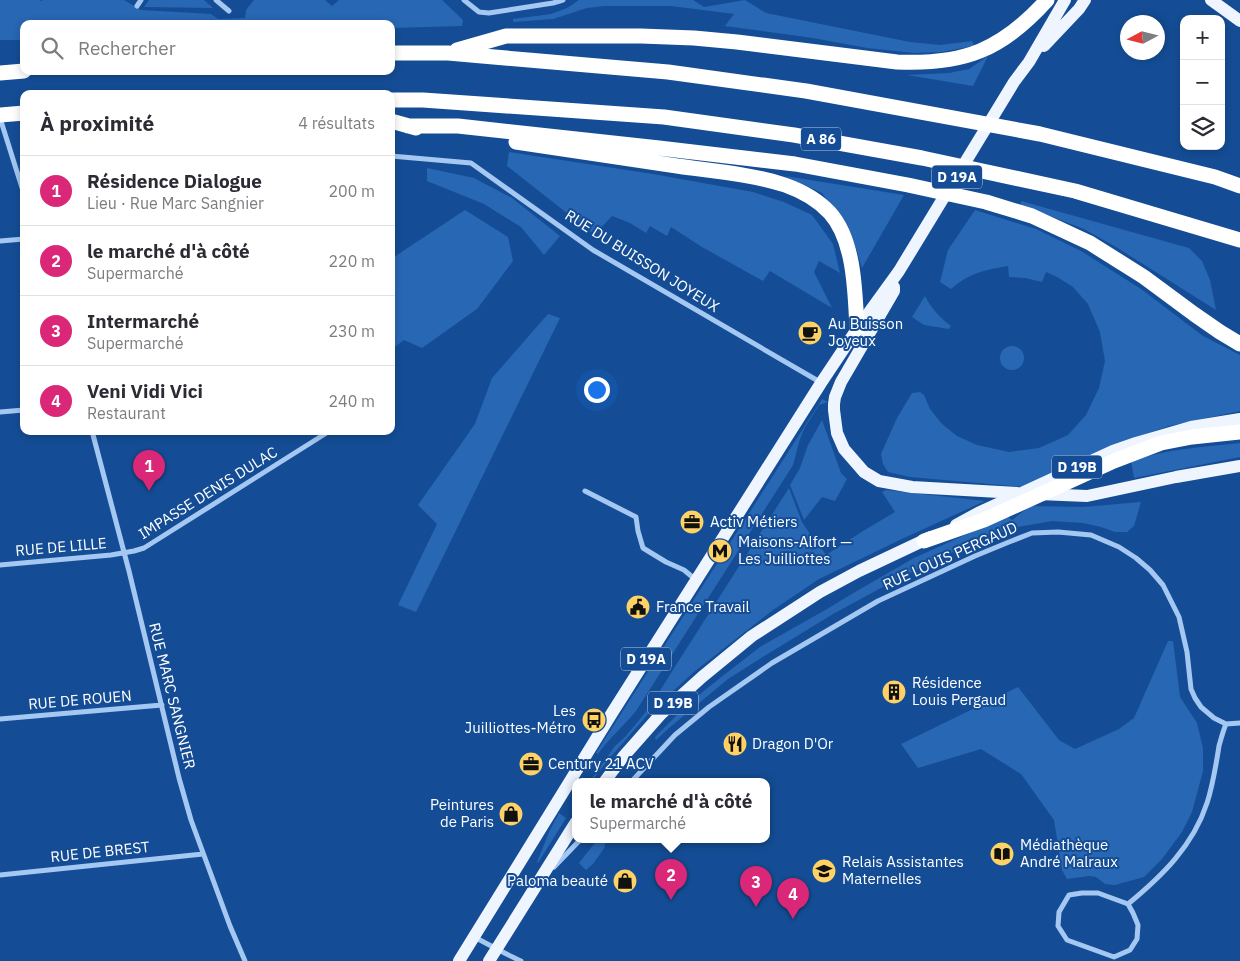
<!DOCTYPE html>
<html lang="fr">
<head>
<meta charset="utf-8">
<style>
  body { margin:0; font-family:"IBM Plex Sans",sans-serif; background:#f7f7f7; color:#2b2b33 }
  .controls { position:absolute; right:15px; top:15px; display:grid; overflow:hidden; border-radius:10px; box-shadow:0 2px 8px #0003 }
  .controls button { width:45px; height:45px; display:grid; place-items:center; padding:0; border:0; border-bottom:1px solid #e1e1e2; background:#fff; color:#2b2b33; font:25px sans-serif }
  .compass { position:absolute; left:1120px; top:15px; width:45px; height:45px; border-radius:50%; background:#fff; box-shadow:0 2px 8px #0003; rotate:263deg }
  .you { position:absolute; left:596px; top:389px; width:18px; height:18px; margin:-12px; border:4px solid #fff; border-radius:50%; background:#1a73e8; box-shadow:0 0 0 8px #1a73e833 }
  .badge { display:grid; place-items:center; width:32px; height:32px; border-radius:50%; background:#db2777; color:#fff; font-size:16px; font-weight:700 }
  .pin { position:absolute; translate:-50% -41px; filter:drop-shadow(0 1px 2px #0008) }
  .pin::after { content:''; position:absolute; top:26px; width:18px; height:15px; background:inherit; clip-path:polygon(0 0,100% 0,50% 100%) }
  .popup { position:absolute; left:572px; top:778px; width:198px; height:65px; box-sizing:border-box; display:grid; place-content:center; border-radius:10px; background:#fff; filter:drop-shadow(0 1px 4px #0005); font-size:16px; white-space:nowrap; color:#7c7c81 }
  .popup b { font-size:19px; color:#2b2b33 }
  .popup::after { content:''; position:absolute; left:50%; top:100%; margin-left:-10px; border:10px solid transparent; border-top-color:#fff }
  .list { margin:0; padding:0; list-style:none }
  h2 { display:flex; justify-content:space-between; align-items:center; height:65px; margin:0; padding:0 20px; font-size:21px }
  h2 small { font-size:16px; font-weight:400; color:#7c7c81 }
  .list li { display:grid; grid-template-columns:32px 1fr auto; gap:15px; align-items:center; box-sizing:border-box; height:70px; padding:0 20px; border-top:1px solid #e1e1e2 }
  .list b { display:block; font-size:19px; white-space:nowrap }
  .list p { margin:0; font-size:16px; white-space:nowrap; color:#7c7c81 }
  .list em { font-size:16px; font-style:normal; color:#7c7c81 }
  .icon { flex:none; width:28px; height:28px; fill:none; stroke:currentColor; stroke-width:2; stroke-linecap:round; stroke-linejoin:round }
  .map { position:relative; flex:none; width:1240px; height:961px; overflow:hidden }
  .search { position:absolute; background:#fff; box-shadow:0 2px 8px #0003; left:20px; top:20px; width:375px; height:55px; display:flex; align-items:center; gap:12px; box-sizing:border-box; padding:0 18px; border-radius:10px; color:#7c7c81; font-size:19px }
  .panel { position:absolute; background:#fff; box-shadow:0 2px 8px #0003; left:20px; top:90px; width:375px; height:345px; border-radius:10px }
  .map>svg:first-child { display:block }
  .green { fill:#2867b4 }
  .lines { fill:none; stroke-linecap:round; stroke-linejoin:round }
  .street { stroke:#a4c8f2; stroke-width:5 }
  .primary { stroke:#eff5ff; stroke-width:12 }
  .highway { stroke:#fff; stroke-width:15 }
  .labels { text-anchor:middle; stroke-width:4; stroke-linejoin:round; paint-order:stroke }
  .shield { fill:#144d95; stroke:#b8cadf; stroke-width:1 }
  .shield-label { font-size:14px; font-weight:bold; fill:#fff }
  .street-label { font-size:15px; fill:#fff; stroke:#144d95 }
  .poi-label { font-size:15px; fill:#fff; stroke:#144d95; text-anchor:start }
</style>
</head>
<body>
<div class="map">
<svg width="1240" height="961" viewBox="0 0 1240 961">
  <rect width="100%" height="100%" fill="#144d95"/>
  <path class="green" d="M0 0H39L42 1 43 0H124L141 10 211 14 218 19 245 18 246 10 254 0H325L332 6 339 0H442L463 20 462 26 391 28V24H24V40H0Z
    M149 0H204L213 8 144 7Z
    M579 0H693L704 7 745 0 766 13 910 42 940 45 972 41 974 46 941 52 914 53 867 48 813 38 725 26 734 14 671 6H604L587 8 553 19 513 22V19L551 14 567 8Z
    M988 56 973 86 907 75 949 73 969 69Z
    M509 152 653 174 753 192 784 202 812 215 833 244 840 273 819 261 814 272 832 308 770 271 763 281 702 247 671 227 667 236 650 226 646 233 630 223 612 216 598 231 591 232 507 166Z
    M427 168 474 178 512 198 560 236 544 255 521 227 484 204 427 181Z
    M785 176 904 195 862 268 856 248 839 216 822 193Z
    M1021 201 1189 248 1202 261 1210 280 1216 310 1116 247 1084 229 1021 205Z
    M465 210 508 237 513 261 477 309 422 348 404 340 392 349 391 348V259Z
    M975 210 1036 229 1081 251 1141 289 1203 336 1240 355V411L1169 426 1116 444 1024 487 910 477 888 472 883 464 881 454 897 418 912 393 920 392 924 395 930 409 942 424 957 436 977 445 1009 452 1039 448 1068 435 1086 415 1099 388 1105 361 1100 332 1088 304 1073 287 1057 277 1046 272 1042 282 1025 278 1009 277 1008 266C985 270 969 273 951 289L940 282 948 250Z
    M925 296C932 309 939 317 951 326L949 329 924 325 912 317Z
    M548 314 560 318 416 612 398 605 437 524 418 505 475 424 492 378Z
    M1000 358a12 12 0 1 1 24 0a12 12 0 1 1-24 0Z
    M822 399 828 402 819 405 804 429 799 442 793 465 788 473 636 711C624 726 609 738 598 754L596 753Z
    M822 420 841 473 847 479 835 501 822 497 804 520 790 485 800 468 808 445Z
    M1240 443V457L1134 478 1131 461C1167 449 1203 447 1240 443Z
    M789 488 802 522 817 545 809 553 819 545 826 555 863 531 895 512 882 492 886 490 985 501 904 538 819 579 773 610 695 671 649 713 608 760 592 781H590L615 746 625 737 650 707 676 665Z
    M1141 502 1134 526 1127 532H1115L1101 527 1083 523 1052 521 1018 527 978 540 892 582 833 614 766 655 728 679 669 728 656 740 655 737 689 703 720 678 760 647 827 609 855 592 914 558 1007 516 1012 520 1030 506 1083 507Z
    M1168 641H1173L1180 697 1197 723 1203 748V771L1192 812 1182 832 1162 859 1144 877 1115 885 1105 884 1096 877 1089 876 1067 879 1062 870 1054 820 1021 774 981 749 918 768 901 744 1018 687 1059 740 1075 749 1119 729 1134 718Z
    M559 813 566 818 538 863 537 862 549 832Z
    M598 839H605L608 841 604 846 605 847 593 864 586 870 579 863Z"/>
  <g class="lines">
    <path class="street" d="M216 0 229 11
      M464 0 479 12 489 13 553 3 563 0
      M137 6 141 0
      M0 118 24 194
      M391 156 471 163 593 250 820 382
      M0 241 24 239
      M0 412 24 410
      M92 431 129 571 179 778 191 820 230 926 245 961
      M585 491 636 517 638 531 643 548 666 562 684 570 696 580
      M0 565 111 555 134 551 144 548 328 432
      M0 719 162 705
      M632 781 675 735 709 707 772 663 878 601 975 556 1009 542 1032 533 1058 532 1091 535 1119 547 1136 558 1150 570 1163 585 1179 617 1187 652 1191 689 1195 698 1201 707 1214 718 1226 724
      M554 867 581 839
      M0 875 203 854
      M1082 893H1098L1128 904 1133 913 1138 925 1137 939 1130 950 1114 957 1067 940 1058 926 1059 912 1069 895Z
      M1128 904C1162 876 1193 846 1207 803 1213 785 1216 765 1219 746 1221 739 1223 731 1226 724L1240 723
      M474 937C490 945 505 954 521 961"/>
    <path class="primary" d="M1211 0 1240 21
      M1044 46 1079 9 1085 0
      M894 287V291L841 382 835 397 834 404V410L837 433 844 449 864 472 879 481 912 487 1017 493
      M1039 494 1087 496 1176 477 1240 466
      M956 525 978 513 1113 451 1136 443 1191 427 1240 419
      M605 781 623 757 661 714 702 677 752 636 820 592 859 571 931 537
      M459 961 612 713 821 383 857 329 899 271 1014 82 1029 62 1065 0
      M489 961 576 822"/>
    <path class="highway" d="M457 50 506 36H641L694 38 737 42 897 62C964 65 1002 50 1047 0
      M391 53H448L668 72 806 91 1040 134 1215 177 1240 186
      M0 73 24 71
      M391 100H423L664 117 794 135 922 158 1075 191 1240 240
      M0 115 24 113
      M391 121 416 128
      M408 126H458L659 148 795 164 908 185 986 202 1032 216 1090 243 1144 277 1194 314 1220 332 1240 344
      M516 142C570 150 623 158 677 166 712 171 752 174 785 185 802 191 818 200 830 213 855 241 855 293 857 329
      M924 541 984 520 1114 461 1161 443 1192 437 1240 432"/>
  </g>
  <defs>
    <symbol id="cafe-disc" viewBox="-11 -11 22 22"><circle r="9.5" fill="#ffd265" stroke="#144d95"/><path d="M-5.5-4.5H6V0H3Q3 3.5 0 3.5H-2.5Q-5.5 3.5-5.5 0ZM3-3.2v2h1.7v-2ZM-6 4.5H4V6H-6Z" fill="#111"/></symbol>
    <symbol id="office-disc" viewBox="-11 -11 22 22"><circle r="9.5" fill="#ffd265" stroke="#144d95"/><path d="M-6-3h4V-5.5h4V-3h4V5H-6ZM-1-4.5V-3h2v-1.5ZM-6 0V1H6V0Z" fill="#111"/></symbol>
    <symbol id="metro-disc" viewBox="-11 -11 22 22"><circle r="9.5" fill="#ffd265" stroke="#144d95"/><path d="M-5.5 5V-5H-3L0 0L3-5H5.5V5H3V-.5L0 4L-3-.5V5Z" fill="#111"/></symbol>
    <symbol id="civic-disc" viewBox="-11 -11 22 22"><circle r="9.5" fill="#ffd265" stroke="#144d95"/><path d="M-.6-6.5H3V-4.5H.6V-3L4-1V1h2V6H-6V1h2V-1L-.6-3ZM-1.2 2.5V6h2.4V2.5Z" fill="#111"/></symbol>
    <symbol id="building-disc" viewBox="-11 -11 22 22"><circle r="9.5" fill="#ffd265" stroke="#144d95"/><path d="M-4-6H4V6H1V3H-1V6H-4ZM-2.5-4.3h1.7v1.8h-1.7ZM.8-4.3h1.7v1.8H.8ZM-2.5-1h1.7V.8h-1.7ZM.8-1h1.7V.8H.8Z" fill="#111"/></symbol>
    <symbol id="bus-disc" viewBox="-11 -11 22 22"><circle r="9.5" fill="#ffd265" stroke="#144d95"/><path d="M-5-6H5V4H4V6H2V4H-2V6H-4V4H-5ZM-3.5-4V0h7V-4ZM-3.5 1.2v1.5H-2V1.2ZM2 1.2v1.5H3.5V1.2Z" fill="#111"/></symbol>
    <symbol id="restaurant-disc" viewBox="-11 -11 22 22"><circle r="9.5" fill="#ffd265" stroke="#144d95"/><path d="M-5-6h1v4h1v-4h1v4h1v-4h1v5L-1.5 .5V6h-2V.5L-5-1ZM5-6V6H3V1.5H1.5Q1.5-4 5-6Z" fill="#111"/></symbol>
    <symbol id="shop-disc" viewBox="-11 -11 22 22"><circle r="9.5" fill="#ffd265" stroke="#144d95"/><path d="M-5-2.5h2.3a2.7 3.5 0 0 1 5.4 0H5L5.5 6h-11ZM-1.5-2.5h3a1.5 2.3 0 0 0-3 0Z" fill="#111"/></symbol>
    <symbol id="library-disc" viewBox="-11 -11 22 22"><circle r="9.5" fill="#ffd265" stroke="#144d95"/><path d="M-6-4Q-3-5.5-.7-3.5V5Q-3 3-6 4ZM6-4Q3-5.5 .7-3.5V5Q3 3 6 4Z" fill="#111"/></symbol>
    <symbol id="school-disc" viewBox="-11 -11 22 22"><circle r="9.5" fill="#ffd265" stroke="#144d95"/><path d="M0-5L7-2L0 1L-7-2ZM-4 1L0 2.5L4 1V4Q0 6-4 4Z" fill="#111"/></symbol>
  </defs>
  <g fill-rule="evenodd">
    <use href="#cafe-disc" x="796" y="319" width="28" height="28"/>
    <use href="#office-disc" x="678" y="508" width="28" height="28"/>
    <use href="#metro-disc" x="706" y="537" width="28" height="28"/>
    <use href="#civic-disc" x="624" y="593" width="28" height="28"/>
    <use href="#building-disc" x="880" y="678" width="28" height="28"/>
    <use href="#bus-disc" x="580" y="706" width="28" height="28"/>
    <use href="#restaurant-disc" x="721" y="730" width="28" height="28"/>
    <use href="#office-disc" x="517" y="750" width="28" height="28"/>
    <use href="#shop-disc" x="497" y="800" width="28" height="28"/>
    <use href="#library-disc" x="988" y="840" width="28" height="28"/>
    <use href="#school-disc" x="810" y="857" width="28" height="28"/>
    <use href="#shop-disc" x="611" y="867" width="28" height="28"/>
  </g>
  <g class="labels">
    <g class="shield">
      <rect x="801" y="127.5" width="40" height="23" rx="4"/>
      <rect x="932" y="165.5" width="50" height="23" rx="4"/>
      <rect x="1052" y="455.5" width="50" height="23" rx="4"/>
      <rect x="621" y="647.5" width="50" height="23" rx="4"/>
      <rect x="648" y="691.5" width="50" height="23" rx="4"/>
    </g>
    <g class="shield-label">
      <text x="821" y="144">A 86</text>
      <text x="957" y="182">D 19A</text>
      <text x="1077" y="472">D 19B</text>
      <text x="646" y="664">D 19A</text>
      <text x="673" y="708">D 19B</text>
    </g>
    <g class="street-label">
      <text transform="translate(642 261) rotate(32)" y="5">RUE DU BUISSON JOYEUX</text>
      <text transform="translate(208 493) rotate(-32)" y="5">IMPASSE DENIS DULAC</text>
      <text transform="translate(61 547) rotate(-5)" y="5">RUE DE LILLE</text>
      <text transform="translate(950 556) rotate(-24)" y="5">RUE LOUIS PERGAUD</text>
      <text transform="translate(172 696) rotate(76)" y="5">RUE MARC SANGNIER</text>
      <text transform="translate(80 700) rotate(-5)" y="5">RUE DE ROUEN</text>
      <text transform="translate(100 852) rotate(-6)" y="5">RUE DE BREST</text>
    </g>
    <g class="poi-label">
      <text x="828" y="329">Au Buisson<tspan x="828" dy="17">Joyeux</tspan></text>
      <text x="710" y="527">Activ Métiers</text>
      <text x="738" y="547">Maisons-Alfort —<tspan x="738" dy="17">Les Juilliottes</tspan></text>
      <text x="656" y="612">France Travail</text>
      <text x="912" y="688">Résidence<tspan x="912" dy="17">Louis Pergaud</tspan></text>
      <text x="576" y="716" text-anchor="end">Les<tspan x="576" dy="17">Juilliottes-Métro</tspan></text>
      <text x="752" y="749">Dragon D'Or</text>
      <text x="548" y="769">Century 21 ACV</text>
      <text x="494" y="810" text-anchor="end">Peintures<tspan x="494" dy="17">de Paris</tspan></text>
      <text x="1020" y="850">Médiathèque<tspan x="1020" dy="17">André Malraux</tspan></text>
      <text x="842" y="867">Relais Assistantes<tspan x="842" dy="17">Maternelles</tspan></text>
      <text x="608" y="886" text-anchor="end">Paloma beauté</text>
    </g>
  </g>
</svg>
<div class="controls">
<button>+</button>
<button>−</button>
<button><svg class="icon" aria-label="layers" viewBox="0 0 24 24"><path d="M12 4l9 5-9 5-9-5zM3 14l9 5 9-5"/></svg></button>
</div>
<svg class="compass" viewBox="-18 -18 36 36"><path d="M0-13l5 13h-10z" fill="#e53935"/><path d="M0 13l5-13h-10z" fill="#7c7c81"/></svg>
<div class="you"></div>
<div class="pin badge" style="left:149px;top:491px">1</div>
<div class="pin badge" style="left:671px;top:900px">2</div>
<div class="popup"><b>le marché d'à côté</b>Supermarché</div>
<div class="pin badge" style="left:756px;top:907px">3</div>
<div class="pin badge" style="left:793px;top:919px">4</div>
<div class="search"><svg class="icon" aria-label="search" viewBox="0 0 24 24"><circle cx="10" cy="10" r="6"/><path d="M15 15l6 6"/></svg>Rechercher</div>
<section class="panel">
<h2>À proximité<small>4 résultats</small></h2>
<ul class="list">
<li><span class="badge">1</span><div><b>Résidence Dialogue</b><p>Lieu · Rue Marc Sangnier</p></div><em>200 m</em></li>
<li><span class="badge">2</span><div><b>le marché d'à côté</b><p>Supermarché</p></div><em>220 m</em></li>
<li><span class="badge">3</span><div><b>Intermarché</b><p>Supermarché</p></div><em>230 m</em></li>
<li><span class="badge">4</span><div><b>Veni Vidi Vici</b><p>Restaurant</p></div><em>240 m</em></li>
</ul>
</section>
</div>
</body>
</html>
